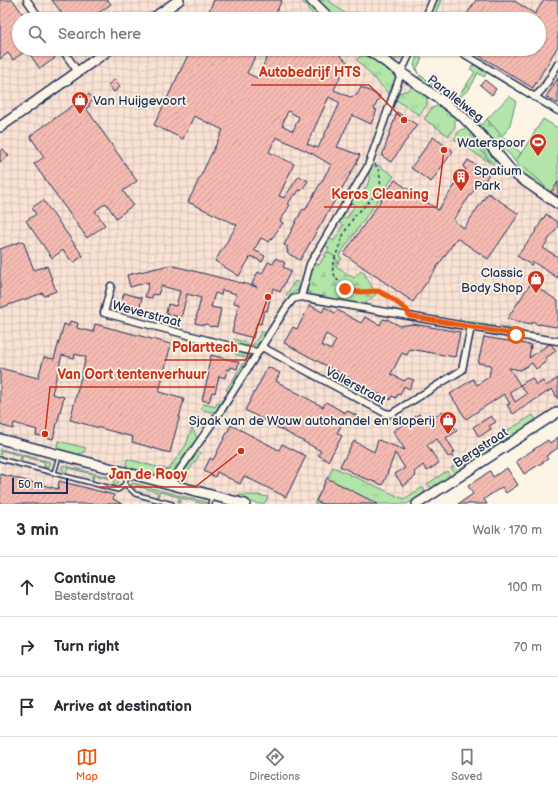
<!DOCTYPE html>
<html lang="en">
<head>
<meta charset="utf-8">
<style>
  body { margin:0; font-family:"Balsamiq Sans",sans-serif; background:#f2f2f3; color:#2b2b33 }
  .scale { position:absolute; left:12px; bottom:10px; width:56px; box-sizing:border-box; padding-left:4px; border:2px solid #1b2f5e; border-top:0; font-size:11px; line-height:14px; white-space:nowrap; color:#1b2f5e; -webkit-text-stroke:3px #fcf5e5; paint-order:stroke }
  .stop { position:absolute; width:12px; height:12px; margin:-9px; border:3px solid #ea580c; border-radius:50%; background:#fff }
  .stop.end { background:#ea580c; border-color:#fff; box-shadow:0 1px 4px #0008 }
  .list { margin:0; padding:0; list-style:none }
  h2 { display:flex; justify-content:space-between; align-items:center; height:52px; margin:0; padding:0 16px; font-size:17px }
  h2 small { font-size:13px; font-weight:400; color:#7c7c81 }
  .list li { display:grid; grid-template-columns:26px 1fr auto; gap:12px; align-items:center; box-sizing:border-box; height:60px; padding:0 16px; border-top:1px solid #e1e1e2 }
  .list b { display:block; font-size:15px; white-space:nowrap }
  .list p { margin:0; font-size:13px; white-space:nowrap; color:#7c7c81 }
  .list em { font-size:13px; font-style:normal; color:#7c7c81 }
  .icon { flex:none; width:22px; height:22px; fill:none; stroke:currentColor; stroke-width:2; stroke-linecap:round; stroke-linejoin:round }
  .map { position:relative; flex:none; width:558px; height:504px; overflow:hidden }
  .search { position:absolute; background:#fff; box-shadow:0 1px 3px #0004; left:12px; right:12px; top:12px; height:44px; display:flex; align-items:center; gap:10px; box-sizing:border-box; padding:0 14px; border-radius:22px; color:#7c7c81; font-size:15px }
  .sheet { height:232px; background:#fff }
  nav { display:flex; justify-content:space-around; align-items:center; box-sizing:border-box; height:56px; border-top:1px solid #e1e1e2; background:#fff; font-size:11px; color:#7c7c81 }
  nav a { display:grid; justify-items:center; gap:2px }
  nav .on { color:#ea580c }
  .map>svg:first-child { display:block }
  .industrial { fill:url(#industrial-grid) }
  .grass { fill:url(#grass-tufts); stroke:#668a82 }
  .forest { fill:url(#forest-firs); stroke:#668a82 }
  .pitch { fill:#b2e5a7; stroke:#668a82 }
  .building { fill:url(#building-hatch); stroke:#1b2f5e; fill-rule:evenodd }
  .lines { fill:none; stroke-linecap:round; stroke-linejoin:round }
  .lane-casing { stroke:#1b2f5e; stroke-width:6 }
  .street-casing { stroke:#1b2f5e; stroke-width:9 }
  .secondary-casing { stroke:#1b2f5e; stroke-width:12 }
  .path { stroke:#1b2f5e; stroke-width:1.5; stroke-dasharray:3 3; stroke-linecap:butt }
  .lane { stroke:#fcf5e5; stroke-width:3 }
  .street { stroke:#fcf5e5; stroke-width:6 }
  .secondary { stroke:#fcf5e5; stroke-width:9 }
  .route { stroke:#ea580c; stroke-width:5 }
  .labels { text-anchor:middle; stroke-width:3.5; stroke-linejoin:round; paint-order:stroke }
  .street-label { font-size:13px; fill:#1b2f5e; stroke:#fcf5e5 }
  .poi-label { font-size:13px; fill:#1b2f5e; stroke:#fcf5e5; text-anchor:end }
  .leader { fill:none; stroke:#c8321e; stroke-width:1.5 }
  .callout-dot { fill:#c8321e; stroke:#fcf5e5; stroke-width:1.5 }
  .callout-label { font-size:14px; text-anchor:middle; font-weight:bold; fill:#c8321e; stroke:#fcf5e5; stroke-width:3.5; stroke-linejoin:round; paint-order:stroke }
</style>
</head>
<body>
<div class="map">
<svg width="558" height="504" viewBox="0 0 558 504">
  <defs>
    <pattern id="industrial-grid" width="8" height="8" patternUnits="userSpaceOnUse"><rect width="8" height="8" fill="#fae3d5"/><path d="M0 4h8M4 0v8" fill="none" stroke="#d6c3b9"/></pattern>
    <pattern id="grass-tufts" width="24" height="20" patternUnits="userSpaceOnUse"><rect width="24" height="20" fill="#b2e5a7"/><path d="M3 7l-1-3M5 7V3M7 7l1-3M15 17l-1-3M17 17v-4M19 17l1-3" fill="none" stroke="#98c592"/></pattern>
    <pattern id="forest-firs" width="22" height="20" patternUnits="userSpaceOnUse"><rect width="22" height="20" fill="#b2e5a7"/><path d="M5 1l3.5 6h-7zM16 11l3.5 6h-7z" fill="#98c592"/></pattern>
    <pattern id="building-hatch" width="6" height="6" patternUnits="userSpaceOnUse"><rect width="6" height="6" fill="#f5bab1"/><path d="M-1 1l2-2M0 6l6-6M5 7l2-2" fill="none" stroke="#d1a09b"/></pattern>
  </defs>
  <rect width="100%" height="100%" fill="#fcf5e5"/>
  <filter id="ink" filterUnits="userSpaceOnUse"><feTurbulence type="fractalNoise" baseFrequency=".025" numOctaves="2"/><feDisplacementMap in="SourceGraphic" scale="8" xChannelSelector="R" yChannelSelector="G"/><feConvolveMatrix kernelMatrix="1 2 1 2 8 2 1 2 1" color-interpolation-filters="sRGB"/></filter>
  <g filter="url(#ink)">
    <path class="industrial" d="M0 0H558V108L457 49H539V19H19V49H417L403 77 499 167 558 209V409L415 504H0Z"/>
    <path class="grass" d="M301 0H304L323 19H317Z
      M318 0H328L352 19H337Z
      M437 0H441L433 19H428Z
      M376 49H382L392 56 395 50 400 53 402 49 407 51C397 66 387 57 376 49Z
      M367 55 396 75 395 85 391 96 357 60 359 57Z
      M417 55 422 59 417 68 418 74 414 65Z
      M420 75 447 94 445 96 418 78Z
      M412 86 427 96V105L419 115 396 100 399 93 409 90Z
      M440 105 455 117V127L449 136 424 119 432 108Z
      M467 128 475 136 478 146 490 163 454 139 460 130Z
      M481 140 496 162 494 164 490 161 480 145 479 142Z
      M372 165 377 167 378 165 394 176 339 256 342 258 338 263 334 256 327 252 329 248 325 246 329 238 334 241 343 225 339 222 342 216 347 218 355 205 350 202 354 196 359 199 371 178 368 176Z
      M295 281 301 284 298 290 288 296 286 295Z
      M459 319 495 326 493 328 461 322Z
      M500 326 523 331V333L500 330Z
      M262 331 266 334C255 350 251 348 233 343V339L253 345Z
      M204 342 225 348 226 352 200 345Z
      M236 351 247 354 249 360 229 392 226 390 247 358 235 354Z
      M220 399 223 401 216 411 211 412 201 409 203 404 215 407Z
      M533 415 536 420 507 439 504 438 502 434Z
      M192 428 197 438 172 473 166 477H162L128 469 126 465 127 459 168 470 186 445Z
      M497 438 500 444 476 459 470 456Z
      M58 441 86 448 84 452 77 455 59 451 57 446Z
      M0 449 50 462 48 467H44L45 462 23 456 21 461H20L21 456 2 450 0 455Z
      M196 451 201 453 187 473 182 470 184 468 186 469 196 455 195 453Z
      M462 461V468L455 473 451 468Z
      M63 465 119 480 117 485H113L114 480 94 475 93 480H92V474L68 468 66 473 62 470Z
      M333 467 404 499 423 487 425 493 407 504H314Z
      M447 471 450 476 432 488 427 484Z
      M181 472 186 475 183 480 184 482 210 489V490L183 483 180 478Z
      M132 483 208 503 207 504H200V503L181 498 180 503H178L179 497 160 492 158 497H157L158 492 136 486 134 491 131 487Z
      M239 495H258L268 497 264 504H258L240 498Z"/>
    <path class="forest" d="M473 65 480 67 479 69 485 72 486 71 487 72 484 77 478 73 470 88 456 101 482 125 487 119 502 136 521 153 517 161 538 179 548 190 547 191 524 175 511 156 470 117 446 97 448 94 456 100 475 72 470 69Z
      M327 252 334 256 338 263 336 266 354 278 361 271 364 273 376 294 365 304 363 305 310 295 311 293 308 292 307 289 305 287 314 262 319 265Z"/>
    <path class="pitch" d="M509 96 516 101 509 128 502 136 487 119Z
      M543 119 558 128V197L548 190 538 179 516 161Z"/>
    <path class="building" d="M0 0H13L26 19H19V49H48L55 58 40 69 27 50 13 60 8 53 0 59Z
      M52 0H108L111 4 90 19H66Z
      M214 0H282L273 19H205Z
      M476 0H513L535 14 544 0H558V46L533 88 468 49H539V19H464Z
      M191 49H259L247 73 257 78 271 49H334L347 62 334 90 350 97 357 95 361 87 380 96 374 109 377 110 371 124 352 115 337 147 360 155 355 166 300 260 287 253 288 250 286 249 288 247 284 245 300 214 303 209 305 210 331 165 313 154 276 137 269 152 294 164 279 196 284 198 299 176 308 181 301 191 299 190 296 195 294 194 288 204 290 205 280 221 283 223 269 242 261 238 254 250 265 256 262 262 251 256 239 276 215 261 237 225 188 202 223 130 194 116 183 139 154 125ZM329 97 340 103 318 148 307 144ZM288 111 299 117 293 131 282 125Z
      M558 78V104L546 97Z
      M115 79 120 87 114 92 108 85Z
      M485 80 496 89 492 95 480 85Z
      M89 94 94 100 89 104 90 106 86 108 137 181 123 191 133 205 116 218 106 203 95 211 105 225 87 238 34 164 44 157 30 136Z
      M397 112 417 125 391 162 382 156Z
      M433 137 453 151 431 182 411 168Z
      M3 149 9 156 0 162V151Z
      M468 160 489 174 484 182 481 180 453 220 464 228 488 193 519 214 488 259 457 238 413 302 344 254 395 180 438 210 466 169 463 167Z
      M558 182V197L551 192Z
      M43 200 83 256 73 263 63 250 52 258 26 221 36 214 32 208Z
      M546 214 558 223V226L543 248 558 257V278L533 262 531 265 517 256 534 234Z
      M23 241 34 270 47 266 56 291 44 296 43 293 0 308V249Z
      M276 258 285 263 283 267 291 271 280 292 273 288 267 311H264L261 324 257 323 253 338 232 332 239 304 234 303 236 294 222 290 221 295 215 293 211 307 221 309 217 327 212 326 210 327 207 324 203 325 195 323 201 298 187 294 181 319 175 318 176 316 166 313 168 304 176 306 180 291 161 286 158 295 153 294 152 298 145 297 149 282 130 287 127 275 170 265 257 287 252 284 258 272 262 274 268 262 273 264Z
      M531 283 558 301V324L556 327 539 324 538 325 533 321 531 324 507 319Z
      M124 293 142 298 140 307 121 303Z
      M310 305 322 312 325 307 335 313 337 310 361 323 365 317 380 325 383 319 387 320V319L400 326 413 324 460 332 455 357 410 349 407 355 402 353 391 374 404 381 408 378 414 380 409 389 404 386 400 395 398 394 396 398 392 396 390 400 284 343 293 327 297 329ZM326 334 336 340 331 350 321 345Z
      M70 321 78 323 77 328 93 332 95 324 171 344 159 392 184 399 170 453 132 442 133 437 70 420 86 357 75 354 74 358 62 355 52 394 64 397 53 439 36 435 37 430 14 423 13 429 0 425V368L38 378 44 357 54 359 64 324 69 326Z
      M484 337 531 345 529 358 549 344 552 345 556 351 545 358 547 361 536 369 532 363 520 370 509 368 520 385 510 392 515 402 527 394 520 385 532 378 536 385 543 381 546 386 558 378V399L552 389 513 414 507 405 510 404 504 394 466 419 450 394 473 379 477 385 489 377 491 365 478 363Z
      M211 355 239 362 237 369 231 367 230 370 227 369 225 378 219 376 215 393 212 392 209 402 202 400 209 373H207Z
      M268 367 280 373 276 381 323 407 326 402 345 413 346 410 357 416 352 424 344 420 337 433 342 436 328 461 318 455 321 451 245 410Z
      M443 411 457 431 446 438 455 452 453 453V457L450 456 448 457 437 439 427 445 439 463 427 471 423 465 414 472 416 476 403 486 395 474 405 468 395 453 383 485 361 477 340 466 354 441 374 452 378 440 405 450 393 431 419 414 425 423Z
      M491 416 496 422 489 426 491 429 479 437 473 427Z
      M231 425 279 450 282 444 306 456 286 497 244 476 240 484 217 472 215 477 204 471 210 458 213 460Z
      M558 437V448L546 456 548 459 545 461 524 474 516 461 548 440 550 443Z
      M507 468 518 485 506 493 502 487 484 499 487 504H458L473 494 468 486 490 471 493 477Z
      M0 474 58 489 59 481 114 495 113 499 122 504H0Z
      M327 478 378 504H323L316 501Z"/>
    <g class="lines">
      <defs>
        <path id="lane" d="M0 459 118 490C125 486 126 481 128 474
          M54 473 59 456
          M125 484 135 494 172 504
          M210 504 212 496"/>
        <path id="street" d="M27 0 40 19
          M425 19 433 0
          M62 49 78 72
          M456 49 558 111
          M534 97C545 90 551 75 558 64
          M111 286 104 313 245 350 258 352
          M301 297 516 335 558 341
          M262 347 385 413 391 414 462 370 471 327
          M170 484 220 412 286 308 293 299 301 297 310 264 368 166 403 68 412 49"/>
        <path id="secondary" d="M311 0 330 19
          M152 19 179 0
          M367 49 435 96 463 117 491 146 513 173 558 204
          M0 127 110 49
          M0 439 245 504
          M417 504 558 412"/>
      </defs>
      <use href="#lane" class="lane-casing"/>
      <use href="#street" class="street-casing"/>
      <use href="#secondary" class="secondary-casing"/>
      <path class="path" d="M375 164C380 170 382 183 379 191L354 217 344 233 332 266 335 277 345 289 357 292 378 291 388 296 403 308"/>
      <use href="#lane" class="lane"/>
      <use href="#street" class="street"/>
      <use href="#secondary" class="secondary"/>
    </g>
  </g>
  <g class="lines" filter="url(#ink)">
    <path class="route" d="M345 289 357 292 378 291 388 296 407 310 409 316 516 335"/>
  </g>
  <defs>
    <symbol id="shop-pin" viewBox="-11 -11 22 30"><path d="M0 17L-7.5 6A9.5 9.5 0 1 1 7.5 6Z" fill="#c8321e" stroke="#fcf5e5"/><path d="M-5-2.5h2.3a2.7 3.5 0 0 1 5.4 0H5L5.5 6h-11ZM-1.5-2.5h3a1.5 2.3 0 0 0-3 0Z" fill="#fff"/></symbol>
    <symbol id="stadium-pin" viewBox="-11 -11 22 30"><path d="M0 17L-7.5 6A9.5 9.5 0 1 1 7.5 6Z" fill="#c8321e" stroke="#fcf5e5"/><path d="M0-5a6.5 5 0 1 0 0 10a6.5 5 0 1 0 0-10ZM-3.5-1.8h7v3.6h-7Z" fill="#fff"/></symbol>
    <symbol id="building-pin" viewBox="-11 -11 22 30"><path d="M0 17L-7.5 6A9.5 9.5 0 1 1 7.5 6Z" fill="#c8321e" stroke="#fcf5e5"/><path d="M-4-6H4V6H1V3H-1V6H-4ZM-2.5-4.3h1.7v1.8h-1.7ZM.8-4.3h1.7v1.8H.8ZM-2.5-1h1.7V.8h-1.7ZM.8-1h1.7V.8H.8Z" fill="#fff"/></symbol>
  </defs>
  <g fill-rule="evenodd">
    <use href="#shop-pin" x="70" y="90" width="20" height="27"/>
    <use href="#stadium-pin" x="528" y="132" width="20" height="27"/>
    <use href="#building-pin" x="451" y="167" width="20" height="27"/>
    <use href="#shop-pin" x="526" y="269" width="20" height="27"/>
    <use href="#shop-pin" x="438" y="410" width="20" height="27"/>
  </g>
  <g class="labels">
    <g class="street-label">
      <text transform="translate(456 98) rotate(38)" y="5">Parallelweg</text>
      <text transform="translate(147 313) rotate(15)" y="5">Weverstraat</text>
      <text transform="translate(356 385) rotate(28)" y="5">Vollerstraat</text>
      <text transform="translate(480 447) rotate(-33)" y="5">Bergstraat</text>
    </g>
    <g class="poi-label">
      <text x="93" y="105" text-anchor="start">Van Huijgevoort</text>
      <text x="525" y="147">Waterspoor</text>
      <text x="474" y="175" text-anchor="start">Spatium<tspan x="474" dy="15">Park</tspan></text>
      <text x="523" y="277">Classic<tspan x="523" dy="15">Body Shop</tspan></text>
      <text x="435" y="425">Sjaak van de Wouw autohandel en sloperij</text>
    </g>
  </g>
  <path class="leader" d="M404 120L369 85H251M444 150L437 207H324M268 297L246 360H164M45 434L50 387H215M241 451L195 487H100"/>
  <g class="callout-dot">
    <circle cx="404" cy="120" r="4"/>
    <circle cx="444" cy="150" r="4"/>
    <circle cx="268" cy="297" r="4"/>
    <circle cx="45" cy="434" r="4"/>
    <circle cx="241" cy="451" r="4"/>
  </g>
  <g class="callout-label">
    <text x="310" y="77">Autobedrijf HTS</text>
    <text x="380" y="199">Keros Cleaning</text>
    <text x="205" y="352">Polarttech</text>
    <text x="132" y="379">Van Oort tentenverhuur</text>
    <text x="148" y="479">Jan de Rooy</text>
  </g>
</svg>
<div class="scale">50 m</div>
<div class="stop" style="left:516px;top:335px"></div>
<div class="stop end" style="left:345px;top:289px"></div>
<div class="search"><svg class="icon" aria-label="search" viewBox="0 0 24 24"><circle cx="10" cy="10" r="6"/><path d="M15 15l6 6"/></svg>Search here</div>
</div>
<section class="sheet">
<h2>3 min<small>Walk · 170 m</small></h2>
<ul class="list">
<li><svg class="icon" aria-label="ahead" viewBox="0 0 24 24"><path d="M12 20V5M6 11l6-6 6 6"/></svg><div><b>Continue</b><p>Besterdstraat</p></div><em>100 m</em></li>
<li><svg class="icon" aria-label="right" viewBox="0 0 24 24"><path d="M7 20v-9h11M14 6l5 5-5 5"/></svg><div><b>Turn right</b></div><em>70 m</em></li>
<li><svg class="icon" aria-label="arrive" viewBox="0 0 24 24"><path d="M6 21V4h12l-3 4 3 4H6"/></svg><div><b>Arrive at destination</b></div></li>
</ul>
</section>
<nav>
<a class="on"><svg class="icon" aria-label="map" viewBox="0 0 24 24"><path d="M3 6l6-2 6 2 6-2v14l-6 2-6-2-6 2zM9 4v14M15 6v14"/></svg>Map</a>
<a><svg class="icon" aria-label="directions" viewBox="0 0 24 24"><path d="M12 3l9 9-9 9-9-9zM9 14v-3h6M13 9l2 2-2 2"/></svg>Directions</a>
<a><svg class="icon" aria-label="saved" viewBox="0 0 24 24"><path d="M7 4h10v16l-5-4-5 4z"/></svg>Saved</a>
</nav>
</body>
</html>
